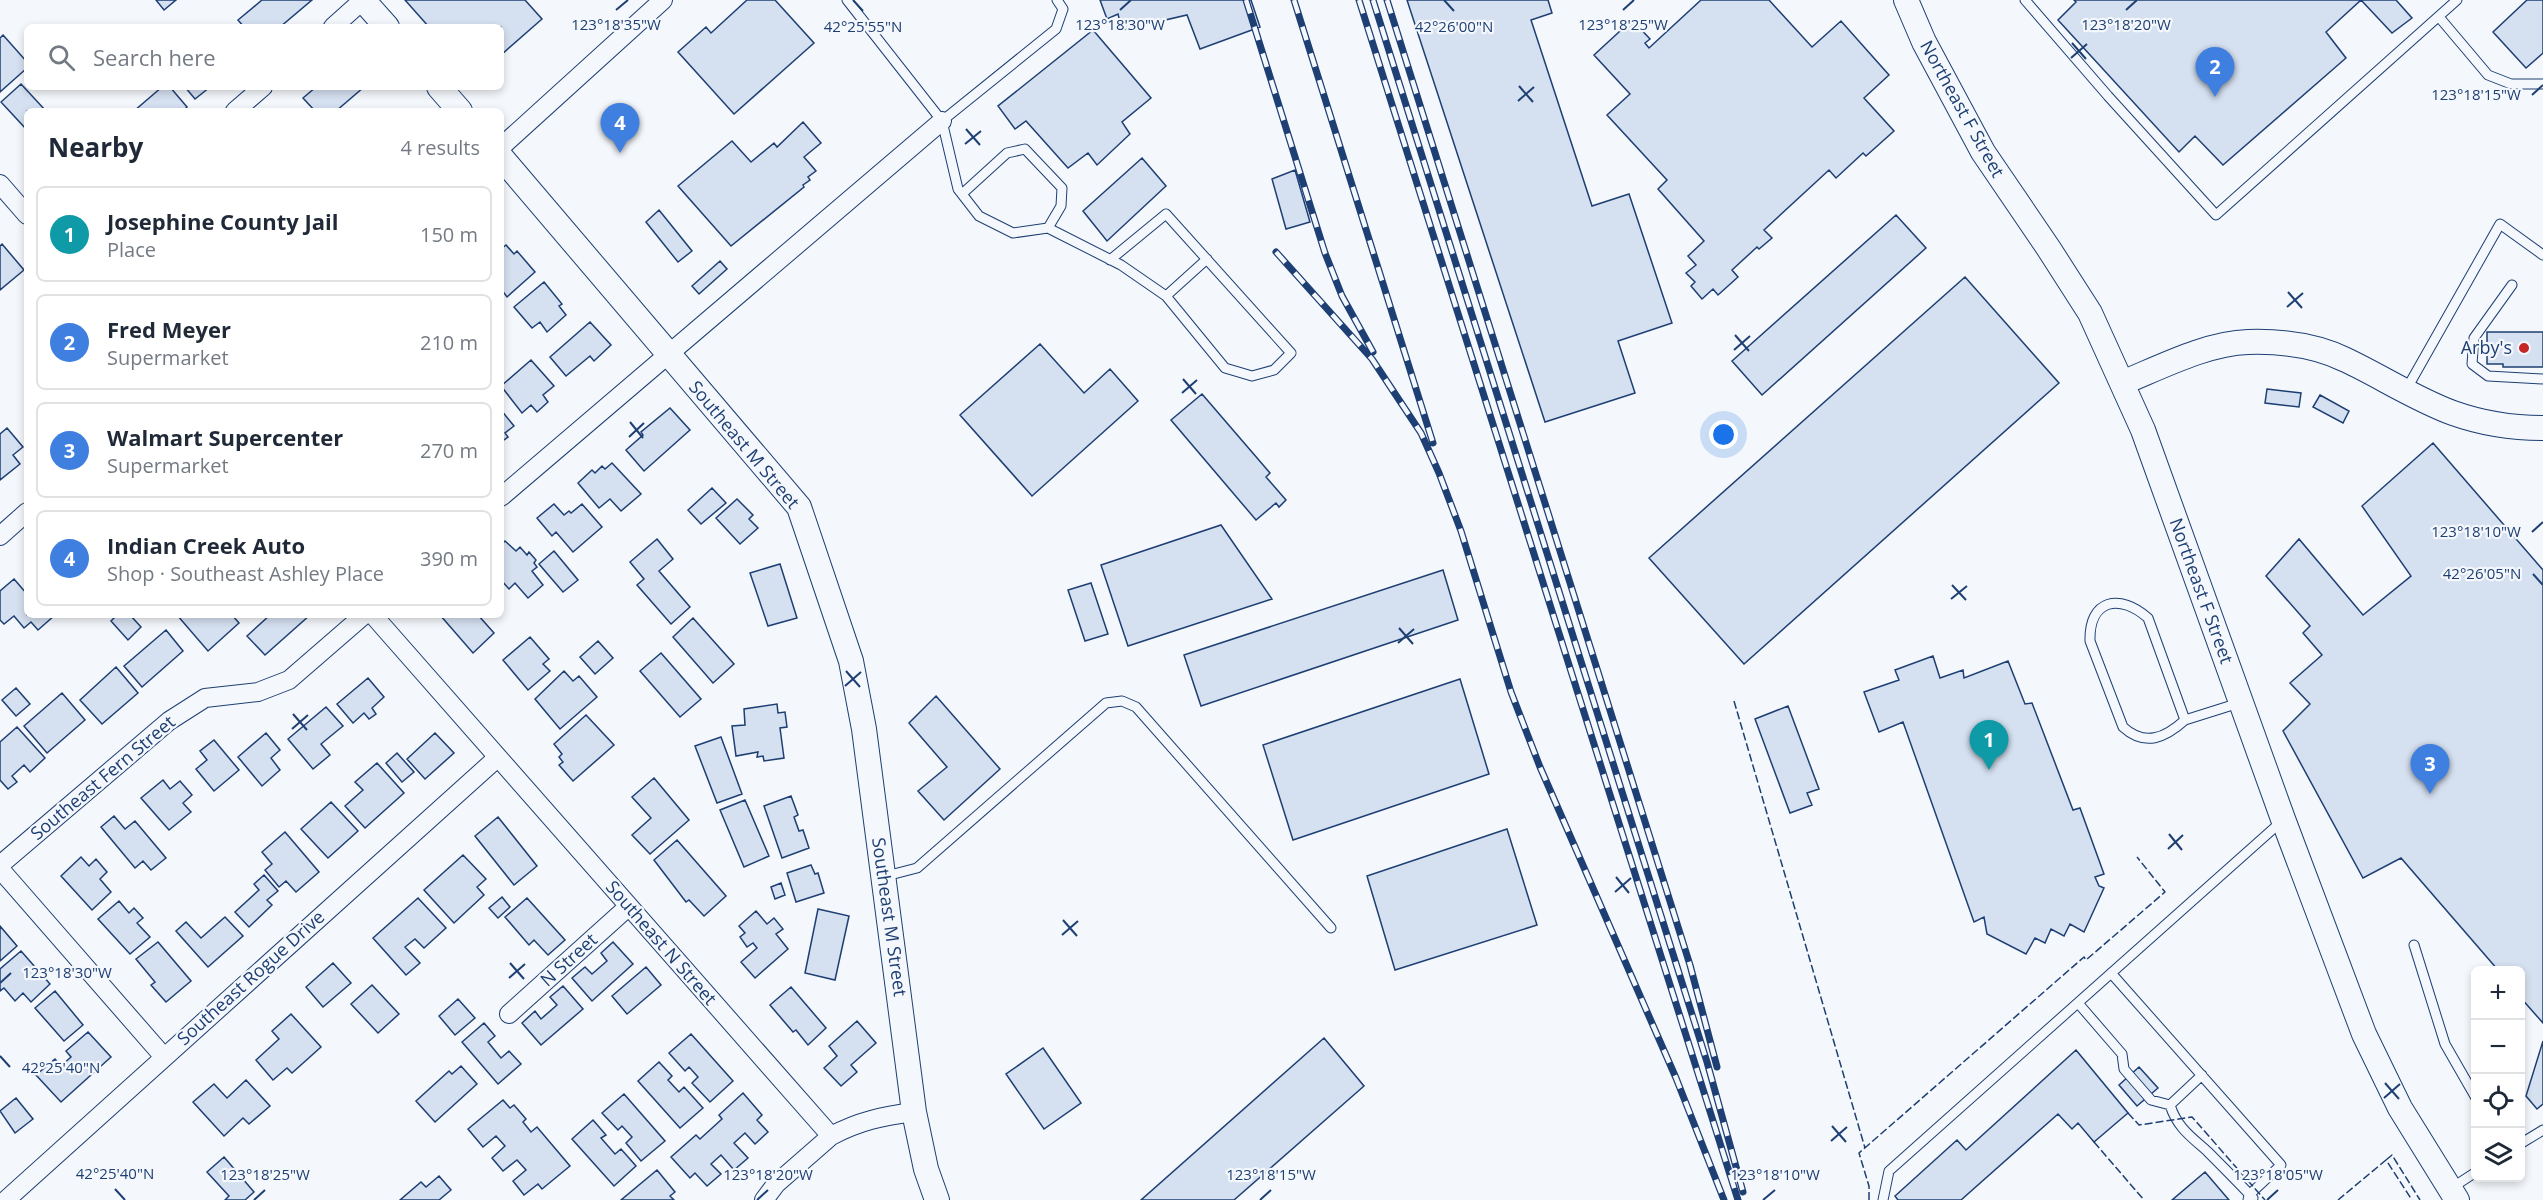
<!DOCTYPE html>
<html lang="en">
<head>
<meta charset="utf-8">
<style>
  body { margin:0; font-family:"Open Sans",sans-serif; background:#f6f6f7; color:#1f2937 }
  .controls { position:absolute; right:18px; bottom:18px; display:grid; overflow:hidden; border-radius:9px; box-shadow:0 3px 9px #0003 }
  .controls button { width:54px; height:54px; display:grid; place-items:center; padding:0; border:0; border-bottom:2px solid #e0e1e3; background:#fff; color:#1f2937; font:30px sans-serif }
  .you { position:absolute; left:1724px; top:435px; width:21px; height:21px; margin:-15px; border:4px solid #fff; border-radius:50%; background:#1a73e8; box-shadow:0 0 0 9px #1a73e833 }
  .badge { display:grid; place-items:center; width:39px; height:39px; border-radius:50%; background:#c62828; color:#fff; font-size:20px; font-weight:700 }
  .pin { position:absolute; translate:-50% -50px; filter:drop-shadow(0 2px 3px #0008) }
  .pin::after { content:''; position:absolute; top:32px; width:21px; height:18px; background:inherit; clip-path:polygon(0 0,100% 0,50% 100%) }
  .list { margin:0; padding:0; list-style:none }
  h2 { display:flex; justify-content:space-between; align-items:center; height:78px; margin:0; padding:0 24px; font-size:26px }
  h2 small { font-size:20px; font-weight:400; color:#747a83 }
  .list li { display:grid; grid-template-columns:39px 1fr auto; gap:18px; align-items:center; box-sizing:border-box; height:96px; margin:0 12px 12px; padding:0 12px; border:2px solid #e0e1e3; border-radius:9px }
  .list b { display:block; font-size:22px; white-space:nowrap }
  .list p { margin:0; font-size:20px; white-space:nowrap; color:#747a83 }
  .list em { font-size:20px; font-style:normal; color:#747a83 }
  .icon { flex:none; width:33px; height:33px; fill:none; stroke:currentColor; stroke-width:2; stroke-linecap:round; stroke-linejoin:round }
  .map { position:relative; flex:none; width:2543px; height:1200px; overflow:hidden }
  .search { position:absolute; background:#fff; box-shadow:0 3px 9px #0003; left:24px; top:24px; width:480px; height:66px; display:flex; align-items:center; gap:15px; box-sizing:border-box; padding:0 21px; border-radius:9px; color:#747a83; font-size:22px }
  .panel { position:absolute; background:#fff; box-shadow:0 3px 9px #0003; left:24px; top:108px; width:480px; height:510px; border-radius:9px }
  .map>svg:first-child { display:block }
  .building { fill:#d5e0f0; stroke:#1d3f73; stroke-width:1.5 }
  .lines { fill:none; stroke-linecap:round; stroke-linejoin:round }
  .lane-casing { stroke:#1d3f73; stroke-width:11 }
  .street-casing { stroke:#1d3f73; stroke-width:20 }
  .secondary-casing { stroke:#1d3f73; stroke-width:26 }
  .lane { stroke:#f4f7fb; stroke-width:9 }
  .street { stroke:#f4f7fb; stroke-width:18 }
  .secondary { stroke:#f4f7fb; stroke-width:24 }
  .rail-casing { stroke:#1d3f73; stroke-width:7 }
  .rail { stroke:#f4f7fb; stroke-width:4.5; stroke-dasharray:14; stroke-linecap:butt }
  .fence { stroke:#1d3f73; stroke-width:1.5; stroke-dasharray:8 3; stroke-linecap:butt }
  .ticks { fill:none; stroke:#1d3f73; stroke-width:2 }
  .poi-dot { fill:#c62828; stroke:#f4f7fb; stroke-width:2 }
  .labels { text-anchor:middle; stroke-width:4.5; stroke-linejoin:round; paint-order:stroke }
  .street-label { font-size:18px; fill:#1d3f73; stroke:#f4f7fb }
  .poi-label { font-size:18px; fill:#1d3f73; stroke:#f4f7fb; text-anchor:end }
  .ticks-label { font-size:15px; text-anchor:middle; fill:#1d3f73; stroke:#f4f7fb; stroke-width:4.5; stroke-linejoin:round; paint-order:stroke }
</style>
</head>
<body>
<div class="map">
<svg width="2543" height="1200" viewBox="0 0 2543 1200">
  <rect width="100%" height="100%" fill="#f4f7fb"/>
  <path class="building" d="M156 0H176L164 10Z
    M262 0H312L280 27H244L238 20Z
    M405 0H525L542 19 501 55V27H429Z
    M747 0H775L814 43 734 114 678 52 706 27 711 33Z
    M1100 0H1251L1260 27 1200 49 1187 15 1122 30 1118 14 1107 19Z
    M1407 0H1548L1552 13 1531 20 1592 206 1629 194 1672 323 1618 341 1635 393 1545 422Z
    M1701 0H1769L1812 47 1841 21 1889 75 1864 98 1894 131 1866 156 1863 153 1836 178 1829 170 1764 230 1772 238 1759 249 1757 247 1732 270 1738 277 1718 295 1713 289 1702 299 1691 286 1695 282 1686 273 1696 265 1688 256 1704 241 1658 189 1667 180 1607 115 1630 94 1594 55 1632 20 1650 39 1645 43 1649 48Z
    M2074 0H2361L2326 32 2346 58 2223 165 2195 136 2179 152 2058 20 2076 2Z
    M2361 0H2396L2412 18 2392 33Z
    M2527 0H2543V53L2526 68 2493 32Z
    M1093 30 1151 98 1122 122 1130 134 1097 165 1088 153 1068 168 1026 121 1015 129 998 106Z
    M3 35 27 62V68L0 92V38Z
    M21 84 46 111H27V130L1 102Z
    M162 87H170L187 107 183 111H134Z
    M185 87H210L195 99Z
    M316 87H364L336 111H315L303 98Z
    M803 122 821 143 804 157 816 171 808 177 810 180 803 185 804 187 731 246 678 186 732 141 751 162 774 143 777 147Z
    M1142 158 1166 186 1107 241 1083 211Z
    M1295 170 1310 222 1286 229 1272 179Z
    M659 210 692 251 678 262 646 222Z
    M1896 215 1926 248 1762 395 1732 361Z
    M2 244 24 270 0 290V246Z
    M506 245 514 254 517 251 535 272 507 297 501 289V249Z
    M720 261 727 269 699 294 692 286Z
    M1965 277 2059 383 1744 664 1649 558Z
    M544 282 562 304 559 306 566 315 547 332 540 322 532 328 514 307Z
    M590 322 611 345 594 361 590 356 566 376 550 357Z
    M2487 332H2543V367H2503V364H2487Z
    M1040 344 1084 393 1110 369 1138 401 1032 496 960 415Z
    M531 360 554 386 543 395 548 402 537 412 531 405 522 413 501 386Z
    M2267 389 2301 393 2299 407 2265 403Z
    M1202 394 1270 473 1266 477 1286 500 1279 507 1276 503 1256 520 1171 420Z
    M2320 395 2349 411 2343 423 2313 407Z
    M670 408 690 430 644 471 626 450 643 435 641 432Z
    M501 410 514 426 505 433 508 437 501 442Z
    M7 428 23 447 13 455 20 464 0 480V434Z
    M2433 443 2543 570V1023L2520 997V970H2498L2401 858 2363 878 2283 731 2310 704 2290 683 2322 655 2303 633 2310 626 2266 576 2299 539 2363 615 2411 576 2362 506Z
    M612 463 641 494 621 511 610 499 599 508 578 483 592 470 595 473 602 466 605 469Z
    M712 488 726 503 701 524 688 510Z
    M737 499 753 515 749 519 758 528 740 544 716 518Z
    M554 504 564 515 569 511 571 513 582 504 602 527 573 552 556 532 552 536 537 518Z
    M1221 525 1272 599 1128 646 1101 565Z
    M657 539 673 559 659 571 690 607 671 624 637 585 644 579 630 562Z
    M505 541 516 551 520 547 527 555 529 552 536 560 534 563 537 567 532 571 543 585 528 598 515 583 509 589 501 580V545Z
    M554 551 578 580 563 592 539 564Z
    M780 564 797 618 768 626 750 573Z
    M1443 570 1458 620 1201 706 1184 655Z
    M14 579 27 594V615H55L38 630 31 622 24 628 14 616 4 624 0 620V591Z
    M1091 583 1108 634 1085 641 1068 590Z
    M117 615H130L141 627 128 640 111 621Z
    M177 615H212L214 617 232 615 239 623 208 651Z
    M270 615H310L265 655 247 636Z
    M440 615H478L494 633 473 653Z
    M693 618 734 664 713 683 673 637Z
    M166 630 183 651 142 687 124 666Z
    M530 637 549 659 543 664 550 671 528 690 503 660Z
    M598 641 613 658 595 674 580 657Z
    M661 653 701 699 680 717 640 671Z
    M1933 656 1940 678 1963 670 1964 678 2008 661 2025 704 2032 703 2073 810 2080 808 2104 874 2095 877 2099 886 2104 888 2084 932 2070 924 2064 936 2051 929 2045 943 2035 938 2026 954 1987 934 1984 917 1974 922 1903 722 1879 732 1864 692 1899 680 1895 670Z
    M116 667 138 693 102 724 80 700Z
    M564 671 573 681 579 676 597 697 560 729 535 699Z
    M368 678 384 697 372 708 376 714 369 719 364 713 353 723 337 704Z
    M1460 679 1489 774 1293 840 1263 745Z
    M16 688 30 704 16 716 2 700Z
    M62 693 85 720 47 753 24 726Z
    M936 696 1000 769 944 820 918 791 947 767 909 723Z
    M777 704 778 713 785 712 787 727 780 728 784 758 764 761 763 756 757 757 758 752 736 756 732 726 745 725 744 709Z
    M1788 706 1819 789 1807 793 1812 805 1790 813 1755 719Z
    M326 707 343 726 321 744 330 755 313 769 288 739Z
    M586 715 614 745 573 781 559 765 563 762 559 757 562 754 554 744Z
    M17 727 45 758 30 772 24 765 12 776 17 782 8 789 0 780V742Z
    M266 733 280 750 271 758 280 770 262 786 238 757Z
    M435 733 454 753 425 779 407 759Z
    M721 737 742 794 717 803 695 746Z
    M214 740 239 770 214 791 196 769 207 760 200 751Z
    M397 753 414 772 402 782 386 763Z
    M377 763 404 793 365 828 345 806 363 790 355 782Z
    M654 778 689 820 650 854 632 835 651 818 632 797Z
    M163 780 170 789 180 781 192 795 183 803 191 812 169 830 141 798Z
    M791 796 798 815 794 817 799 831 803 830 809 848 782 858 764 806Z
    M745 800 769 856 744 867 720 810Z
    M331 802 358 831 328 858 301 829Z
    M114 816 125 829 135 821 166 858 151 870 143 861 135 868 101 827Z
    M498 817 537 866 514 885 475 836Z
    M1507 829 1537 925 1395 970 1367 876Z
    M285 832 319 872 296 892 286 881 279 887 265 870 272 864 262 852Z
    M677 840 726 896 704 916 689 900 686 902 654 860Z
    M463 855 486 879 477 887 484 895 454 923 424 890Z
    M81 857 89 866 96 859 107 872 100 879 111 892 92 910 61 876Z
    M811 865 815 874 818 873 824 893 796 902 787 873Z
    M264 875 278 891 267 900 272 905 249 927 235 912 259 890 254 884Z
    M781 883 785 895 775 899 771 887Z
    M502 897 510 907 498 918 489 908Z
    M418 898 446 928 424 948 415 939 405 947 420 963 406 975 373 938Z
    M527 898 565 940 548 955 534 940 529 945 505 917Z
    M119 901 129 913 134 908 143 918 137 923 150 937 130 954 98 919Z
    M818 909 849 916 835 980 805 973Z
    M756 911 767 924 774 918 783 929 776 934 788 949 755 978 741 962 757 948 753 943 747 947 740 937 745 933 739 926Z
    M225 917 243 936 208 967 176 931 186 922 201 938Z
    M0 926 17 946 0 961Z
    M158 942 191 981 166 1002 151 985 155 982 136 959Z
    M613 942 633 964 592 1001 572 978 585 967 592 974 607 961 601 953Z
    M21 951 50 984 31 1002 23 993 15 1001 4 988 0 991V969Z
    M333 963 351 983 323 1007 306 987Z
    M646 967 661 985 627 1014 612 996Z
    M372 985 399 1014 378 1033 351 1004Z
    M563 986 583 1009 541 1045 522 1023 535 1011 541 1019 557 1005 550 997Z
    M791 987 826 1028 808 1045 796 1030 793 1032 770 1005Z
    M55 991 83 1025 64 1041 35 1008Z
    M458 999 475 1018 455 1035 439 1016Z
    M291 1014 321 1047 292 1073 287 1068 273 1080 256 1060 279 1039 272 1031Z
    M857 1021 876 1043 851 1065 857 1072 841 1086 824 1068 837 1056 829 1046Z
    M484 1023 495 1036 488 1042 501 1058 509 1051 521 1064 498 1084 462 1042Z
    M88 1032 111 1057 61 1102 36 1075 55 1059 61 1066 71 1057 66 1051Z
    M691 1034 733 1081 710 1102 692 1083 698 1077 689 1067 685 1071 669 1053Z
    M1324 1038 1364 1086 1234 1200H1141Z
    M2543 1041V1104L2537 1109 2526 1096Z
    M1043 1048 1081 1103 1044 1129 1006 1074Z
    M2076 1050 2128 1113 2094 1142 2078 1123 2072 1129 2058 1114 1961 1200H1898L1895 1196 1957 1140 1966 1150Z
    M659 1062 672 1076 668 1080 679 1092 684 1087 703 1108 680 1128 638 1081Z
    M461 1066 477 1084 435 1122 416 1101 449 1071 452 1074Z
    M2139 1067 2158 1088 2137 1106 2119 1085Z
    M246 1080 270 1106 249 1124 243 1118 224 1136 193 1102 214 1084 227 1098Z
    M743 1093 762 1115 757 1120 768 1132 755 1144 745 1133 734 1143 748 1158 734 1170 721 1155 711 1164 721 1174 707 1186 695 1173 690 1178 671 1157 696 1135 700 1139 722 1119 719 1115Z
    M624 1094 665 1141 641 1161 626 1143 632 1137 622 1126 618 1130 602 1113Z
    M16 1098 33 1119 15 1133 0 1111Z
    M503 1100 510 1108 514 1105 526 1119 523 1122 531 1132 537 1127 570 1166 542 1189 538 1184 524 1195 513 1181 526 1170 517 1160 503 1171 492 1158 505 1146 496 1136 483 1147 468 1129Z
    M593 1120 606 1135 601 1138 615 1154 621 1149 636 1166 614 1186 572 1139Z
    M224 1157 254 1192 245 1200H225L229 1196 207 1172Z
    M657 1170 675 1192 670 1196 674 1200H621Z
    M2205 1172 2229 1200H2172Z
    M439 1176 451 1190 439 1200H400L421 1182 426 1187Z"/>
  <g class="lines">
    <defs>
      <path id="lane" d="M847 0 942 121 1056 29 1063 9 1057 0
        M2025 0 2108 96 2216 215 2457 0
        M2439 17 2488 75 2511 84H2543
        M942 121 958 189 979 216 1013 233 1048 228 1121 265 1166 296 1225 368 1252 376 1274 370 1291 353 1166 214 1110 260
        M962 194 1007 153 1025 149 1062 188 1061 206 1048 228
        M2512 285 2474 338 2472 364 2488 376 2543 379
        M1166 296 1207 259
        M2406 390 2500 224 2543 255
        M2185 720C2165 738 2145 747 2123 727L2090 641C2089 599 2120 593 2148 618L2185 720 2239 703
        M886 876 917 868 1106 703 1122 701 1136 707 1331 928
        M2414 945 2445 1044 2476 1098
        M2111 973 2281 1165 2249 1195 2248 1200
        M2078 1003 2122 1054 2124 1069 2151 1100 2170 1105 2202 1075
        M2170 1105C2177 1127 2190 1136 2207 1151 2222 1166 2238 1182 2253 1198
        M2520 1144 2543 1130
        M2450 1189 2476 1172
        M1883 1200 1889 1171 2282 821"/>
      <path id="street" d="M333 27 363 0
        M235 111 263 87
        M501 147 663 0
        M0 184 27 215
        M501 497 942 121
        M0 536 27 512
        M373 615 831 1136C859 1121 883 1116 914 1112
        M0 865 169 721 205 698 258 692 289 680 364 615
        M0 869 164 1057
        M509 1014 628 907
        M6 1200 497 758
        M764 1200 776 1184 831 1136"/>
      <path id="secondary" d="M363 0 387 27
        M1906 0 1924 42 1983 152 2049 249 2090 313 2143 430 2283 819 2364 1034 2400 1108 2457 1200
        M439 87 460 111
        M501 157 799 507 851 661 864 729 914 1112 926 1169 937 1200
        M2122 383C2159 368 2207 343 2248 342 2281 341 2316 345 2346 360 2382 377 2415 399 2453 413 2481 423 2513 428 2543 428"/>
    </defs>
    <use href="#lane" class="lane-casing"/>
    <use href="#street" class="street-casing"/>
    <use href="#secondary" class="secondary-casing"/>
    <use href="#lane" class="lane"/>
    <use href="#street" class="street"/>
    <use href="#secondary" class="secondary"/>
    <defs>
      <path id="rail" d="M1246 0 1325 253 1342 296 1373 352
        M1294 0 1433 443
        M1359 0 1738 1200
        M1373 0 1707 1062 1743 1192
        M1387 0 1690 965 1717 1067
        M1276 252 1372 359 1421 433 1439 473 1461 531 1511 692 1540 767 1676 1078 1724 1200"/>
    </defs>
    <use href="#rail" class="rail-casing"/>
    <use href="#rail" class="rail"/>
    <path class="fence" d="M1734 701 1865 1148
      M2128 1113 2139 1125 2192 1117 2265 1200
      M2094 1142 2144 1200
      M2386 1160 2392 1155 2420 1200
      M1869 1200V1186L1859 1153 2084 957 2086 960 2165 892 2137 857
      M2338 1200 2386 1160 2412 1200"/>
  </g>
  <path class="ticks" d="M853 0 863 11M1444 0 1454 11M616 10 628 0M1120 10 1131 0M1623 10 1634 0M2126 10 2137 0M2072 43 2086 59M2071 58 2087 44M1519 86 1533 102M2532 95 2543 85M1518 101 1534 87M966 129 980 145M965 144 981 131M2288 292 2302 308M2287 307 2303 293M1735 335 1749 351M1734 350 1750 336M1183 379 1196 394M1182 393 1197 380M630 422 643 438M629 437 644 423M2532 532 2543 522M2533 574 2543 585M1952 585 1966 600M1951 599 1967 586M1399 628 1413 644M1398 643 1414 629M846 671 860 687M845 686 861 672M293 714 307 730M292 729 308 715M2169 834 2182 850M2168 849 2183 835M1616 877 1629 893M1615 892 1631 878M1063 920 1077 936M1062 935 1078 921M510 963 524 979M509 978 525 964M0 983 11 973M0 1056 10 1067M2385 1083 2399 1099M2384 1098 2400 1084M1832 1126 1846 1142M1831 1141 1847 1127M115 1189 125 1200M254 1200 265 1190M757 1200 768 1190M1260 1200 1271 1190M1763 1200 1775 1190M2267 1200 2278 1190"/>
  <circle class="poi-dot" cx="2524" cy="348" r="6"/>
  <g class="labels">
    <g class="street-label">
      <text transform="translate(1962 109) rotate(61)" y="6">Northeast F Street</text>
      <text transform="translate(744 445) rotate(50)" y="6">Southeast M Street</text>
      <text transform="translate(2201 591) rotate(70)" y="6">Northeast F Street</text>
      <text transform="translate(103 778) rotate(-40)" y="6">Southeast Fern Street</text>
      <text transform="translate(889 917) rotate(82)" y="6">Southeast M Street</text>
      <text transform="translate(661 943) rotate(49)" y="6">Southeast N Street</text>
      <text transform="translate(569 960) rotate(-42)" y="6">N Street</text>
      <text transform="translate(251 978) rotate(-42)" y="6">Southeast Rogue Drive</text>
    </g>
    <g class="poi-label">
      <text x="2512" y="354">Arby's</text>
    </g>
  </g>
  <g class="ticks-label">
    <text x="616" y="30">123°18'35"W</text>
    <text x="1120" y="30">123°18'30"W</text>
    <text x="1623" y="30">123°18'25"W</text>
    <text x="2126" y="30">123°18'20"W</text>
    <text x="863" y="32">42°25'55"N</text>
    <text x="1454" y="32">42°26'00"N</text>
    <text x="2476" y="100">123°18'15"W</text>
    <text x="2476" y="537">123°18'10"W</text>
    <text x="2482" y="579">42°26'05"N</text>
    <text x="67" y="978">123°18'30"W</text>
    <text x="61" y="1073">42°25'40"N</text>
    <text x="115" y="1179">42°25'40"N</text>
    <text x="265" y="1180">123°18'25"W</text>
    <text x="768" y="1180">123°18'20"W</text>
    <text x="1271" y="1180">123°18'15"W</text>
    <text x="1775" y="1180">123°18'10"W</text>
    <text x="2278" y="1180">123°18'05"W</text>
  </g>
</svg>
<div class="controls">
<button>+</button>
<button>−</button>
<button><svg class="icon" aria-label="locate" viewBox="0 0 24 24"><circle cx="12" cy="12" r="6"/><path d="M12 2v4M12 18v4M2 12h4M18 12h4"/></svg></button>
<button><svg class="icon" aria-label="layers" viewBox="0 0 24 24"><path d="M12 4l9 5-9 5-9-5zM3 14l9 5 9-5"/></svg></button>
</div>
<div class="you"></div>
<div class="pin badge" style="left:1989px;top:770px;background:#0f9aa8">1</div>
<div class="pin badge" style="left:2215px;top:97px;background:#3f7fe0">2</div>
<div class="pin badge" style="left:2430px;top:794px;background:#3f7fe0">3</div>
<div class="pin badge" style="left:620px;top:153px;background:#3f7fe0">4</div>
<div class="search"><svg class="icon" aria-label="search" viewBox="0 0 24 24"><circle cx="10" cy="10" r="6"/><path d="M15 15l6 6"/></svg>Search here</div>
<section class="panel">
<h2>Nearby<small>4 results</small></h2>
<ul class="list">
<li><span class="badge" style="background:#0f9aa8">1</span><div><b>Josephine County Jail</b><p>Place</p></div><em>150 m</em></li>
<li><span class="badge" style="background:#3f7fe0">2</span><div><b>Fred Meyer</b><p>Supermarket</p></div><em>210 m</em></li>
<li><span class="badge" style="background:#3f7fe0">3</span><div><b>Walmart Supercenter</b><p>Supermarket</p></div><em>270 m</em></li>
<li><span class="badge" style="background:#3f7fe0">4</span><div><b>Indian Creek Auto</b><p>Shop · Southeast Ashley Place</p></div><em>390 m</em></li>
</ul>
</section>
</div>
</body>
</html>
